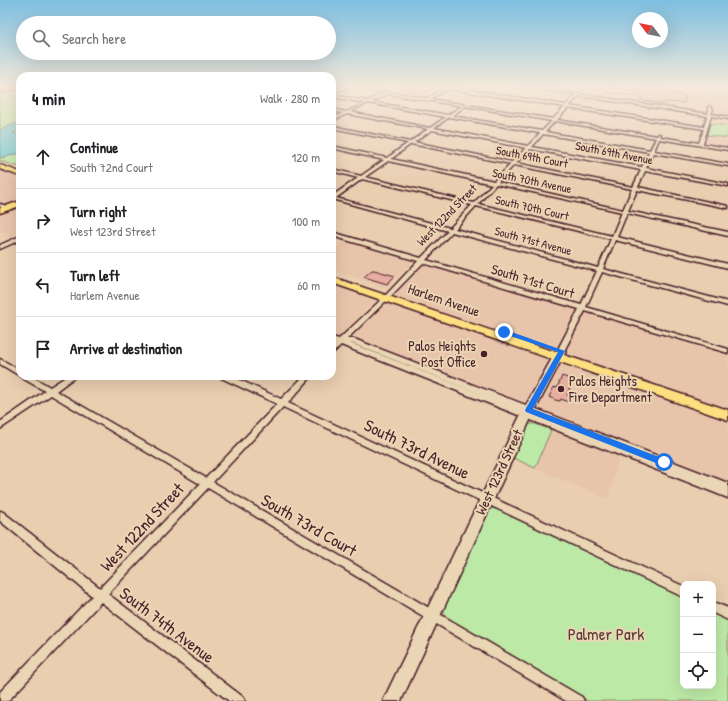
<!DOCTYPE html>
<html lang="en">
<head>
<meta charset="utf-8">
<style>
  body { margin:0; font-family:"Patrick Hand",sans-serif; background:#f2f2f2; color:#202124 }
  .controls { position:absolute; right:12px; bottom:12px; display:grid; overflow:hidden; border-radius:8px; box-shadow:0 4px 16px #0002 }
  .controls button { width:36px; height:36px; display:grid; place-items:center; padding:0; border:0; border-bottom:1px solid #e0e0e0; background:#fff; color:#202124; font:20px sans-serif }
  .compass { position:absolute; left:632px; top:12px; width:36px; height:36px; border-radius:50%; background:#fff; box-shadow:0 4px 16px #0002; rotate:302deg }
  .stop { position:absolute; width:12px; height:12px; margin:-9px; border:3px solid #1a73e8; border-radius:50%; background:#fff }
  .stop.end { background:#1a73e8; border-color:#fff; box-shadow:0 1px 4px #0008 }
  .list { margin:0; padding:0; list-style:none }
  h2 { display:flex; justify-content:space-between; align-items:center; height:52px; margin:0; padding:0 16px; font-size:17px }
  h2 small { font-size:13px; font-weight:400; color:#757577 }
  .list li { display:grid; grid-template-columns:26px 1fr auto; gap:12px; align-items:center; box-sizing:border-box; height:64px; padding:0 16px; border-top:1px solid #e0e0e0 }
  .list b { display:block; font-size:15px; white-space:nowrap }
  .list p { margin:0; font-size:13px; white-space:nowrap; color:#757577 }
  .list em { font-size:13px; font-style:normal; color:#757577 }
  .icon { flex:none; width:22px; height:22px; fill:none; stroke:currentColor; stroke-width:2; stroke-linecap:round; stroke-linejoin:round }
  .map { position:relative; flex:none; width:728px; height:701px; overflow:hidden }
  .search { position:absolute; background:#fff; box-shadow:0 4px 16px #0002; left:16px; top:16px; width:320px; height:44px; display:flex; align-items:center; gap:10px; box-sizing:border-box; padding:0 14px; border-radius:22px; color:#757577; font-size:15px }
  .panel { position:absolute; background:#fff; box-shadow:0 4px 16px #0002; left:16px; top:72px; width:320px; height:308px; border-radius:12px }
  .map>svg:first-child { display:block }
  .built { fill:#e8c4ab }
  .green { fill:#bde9a6; stroke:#848468 }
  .water { fill:#7ecfd7; stroke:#698992 }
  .building { fill:#e6ada0; stroke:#4a1f2b }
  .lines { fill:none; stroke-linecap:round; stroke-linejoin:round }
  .street-casing { stroke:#4a1f2b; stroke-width:3 }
  .secondary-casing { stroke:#4a1f2b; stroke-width:3 }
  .primary-casing { stroke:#4a1f2b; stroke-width:3 }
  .street { fill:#ead6b4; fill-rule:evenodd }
  .secondary { fill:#ead6b4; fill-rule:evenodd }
  .primary { fill:#fddf80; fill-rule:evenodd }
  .route { fill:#1a73e8 }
  .poi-dot { fill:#4a1f2b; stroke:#ead6b4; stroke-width:1.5 }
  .labels { text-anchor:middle; stroke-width:4; stroke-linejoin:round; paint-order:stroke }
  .far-street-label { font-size:12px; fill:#4a1f2b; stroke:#ead6b4 }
  .street-label { font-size:14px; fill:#4a1f2b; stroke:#ead6b4 }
  .poi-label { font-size:14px; fill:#4a1f2b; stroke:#ead6b4; text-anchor:end }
  .near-street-label { font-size:17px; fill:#4a1f2b; stroke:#ead6b4 }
  .near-park-label { font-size:17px; fill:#5b3d3d; stroke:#ead6b4 }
</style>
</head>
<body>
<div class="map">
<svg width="728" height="701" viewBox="0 0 728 701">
  <rect width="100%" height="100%" fill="#e9ceb0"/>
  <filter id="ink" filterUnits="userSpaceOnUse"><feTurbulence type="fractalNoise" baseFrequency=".025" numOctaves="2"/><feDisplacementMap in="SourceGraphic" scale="8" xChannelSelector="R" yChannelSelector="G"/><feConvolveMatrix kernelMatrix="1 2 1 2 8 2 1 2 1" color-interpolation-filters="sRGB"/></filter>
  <g filter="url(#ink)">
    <path class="built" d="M370 87H445L429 97Z
      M531 87H728V117L607 100Z
      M706 135 728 138V145L705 142Z
      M2 171 20 177V200L0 208V172Z
      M20 208V233L14 236 0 230V216Z
      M346 240 414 260 387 288 332 270V252Z
      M425 263 728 353V485L348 338 388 303Z
      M332 283 372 297 374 302 361 315 341 337 334 339 332 338Z
      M551 430 619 456 608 499 535 468Z"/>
    <path class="green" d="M20 87V135H15L0 139V92Z
      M708 123 728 126V138L706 135Z
      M20 153V167L0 161V158Z
      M529 424H535L551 430 535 468 511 457 523 430Z
      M491 508 503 511 683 596V686H713V611L728 618V701H588L449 621 446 618 443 608 487 509Z"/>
    <path class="water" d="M20 122V129L13 133 20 135V153L0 158V130Z"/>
    <path class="building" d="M404 87H435L425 93 403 90Z
      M645 87H667L665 92 686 96 684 103 666 102 665 104H662L640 100 642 97 607 92 611 88 644 92Z
      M372 270H374L395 276 387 284 364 277Z
      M562 376 573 380 567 395 570 397 568 402 561 399 560 401 555 400 549 397 554 387 557 388Z"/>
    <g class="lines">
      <defs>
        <path id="street" d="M16 87 20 88 0 93V91Z
          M352 87H358L427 98 447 87H450L566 105 576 95 527 87H533L708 114 709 109 708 107 710 106 713 109 711 114 728 117V119L711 116 703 144 728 148V150L659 139 654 151 728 164V166L653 153 646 168 728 184V186L645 171 638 187 728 206V208L637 190 628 211 728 232V236L627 213 617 237 728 264V268L615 240 603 269 728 302V306L602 272 586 307 728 349V353L585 311 563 353H559L557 351 579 309 423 263 388 299 347 339H354L728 483V498L341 345 334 352H332V346L335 343 332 342V337L339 339 384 297 418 261 332 236V232L421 258 448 231 332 199V196L358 178 332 171V169L361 176 384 160 332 148V146L387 158 408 143 332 128V126L410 142 428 129 347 114 332 121V119L343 113 332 111V109L346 112 365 103 332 97V95L368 101 384 93ZM448 89 565 107 553 119 430 99ZM388 94 462 106 448 115 371 102ZM579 96 707 116 704 127 569 106ZM368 103 446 117 430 128 350 112ZM465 106 552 121 542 131 452 116ZM568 108 704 129 699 143 660 137 661 135 659 134 657 136 557 120ZM449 117 540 133 528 146 434 128ZM555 121 656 138 650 150 545 132ZM432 130 526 148 512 162 414 142ZM543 134 649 152 642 167 532 147ZM411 144 511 164 494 181 391 159ZM530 149 641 170 633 187 516 163ZM388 161 492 184 474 203 365 177ZM514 165 632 189 623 210 498 182ZM362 179 472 205 450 228 336 198ZM496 184 622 212 612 236 478 204ZM476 206 611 239 598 268 455 229ZM452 232 597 271 581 305 426 260ZM350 343H351L491 398Z
          M0 204 11 207V208L9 209 0 207Z
          M20 236V240L0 249V245Z
          M0 359 20 370V376L0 364Z
          M21 376H31L50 387 67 376H76L56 391 206 478 277 404 221 378 220 376H231L281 399 304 376H312L288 403 683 586V597L283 407 213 482 582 697 584 701H566L208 488 108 594 243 697 245 701H229L101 602 8 701H0V692L92 596 0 521V511L3 512 100 588 200 484 51 395 0 429V422L45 391 22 378Z
          M713 602 728 608V620L713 613Z"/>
        <path id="secondary" d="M561 348 566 351 532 416 401 701H383L520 416 556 351Z"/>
        <path id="primary" d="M341 87H349L332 93V89Z
          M0 165 20 172V176L0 169Z
          M20 201V206L0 213V208Z
          M332 277 728 410V420L332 283Z"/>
      </defs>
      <use href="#street" class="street-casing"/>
      <use href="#secondary" class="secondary-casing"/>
      <use href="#primary" class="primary-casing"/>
      <use href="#street" class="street"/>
      <use href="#secondary" class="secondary"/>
      <use href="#primary" class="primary"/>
    </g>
  </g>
  <linearGradient id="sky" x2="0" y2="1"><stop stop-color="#7dbfe1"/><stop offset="0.47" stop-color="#f5e9db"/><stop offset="1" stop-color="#f5e9db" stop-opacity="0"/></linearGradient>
  <rect width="728" height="185" fill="url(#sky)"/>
  <path class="route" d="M501 330H506L565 351 533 409 667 460V465H661L526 412 525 410 558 352 501 333Z"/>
  <g class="poi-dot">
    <circle cx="484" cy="354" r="4"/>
    <circle cx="561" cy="389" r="4"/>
  </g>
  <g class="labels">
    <g class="far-street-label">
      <text transform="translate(614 153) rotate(11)" y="4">South 69th Avenue</text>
      <text transform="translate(532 157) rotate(11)" y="4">South 69th Court</text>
      <text transform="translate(532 181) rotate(12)" y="4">South 70th Avenue</text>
      <text transform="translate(532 208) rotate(13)" y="4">South 70th Court</text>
      <text transform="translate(447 215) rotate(-46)" y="4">West 122nd Street</text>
      <text transform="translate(533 241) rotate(15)" y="4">South 71st Avenue</text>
    </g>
    <g class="street-label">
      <text transform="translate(533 281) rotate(17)" y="5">South 71st Court</text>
      <text transform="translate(444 300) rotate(19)" y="5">Harlem Avenue</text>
      <text transform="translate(499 472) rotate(-65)" y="5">West 123rd Street</text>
    </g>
    <g class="poi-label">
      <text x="476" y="351">Palos Heights<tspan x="476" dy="16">Post Office</tspan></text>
      <text x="569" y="386" text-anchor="start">Palos Heights<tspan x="569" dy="16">Fire Department</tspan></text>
    </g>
    <g class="near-street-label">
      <text transform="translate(417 449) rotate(26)" y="6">South 73rd Avenue</text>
      <text transform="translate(309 525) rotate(30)" y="6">South 73rd Court</text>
      <text transform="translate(142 527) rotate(-47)" y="6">West 122nd Street</text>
      <text transform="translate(167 625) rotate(37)" y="6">South 74th Avenue</text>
    </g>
    <g class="near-park-label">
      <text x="606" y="640">Palmer Park</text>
    </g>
  </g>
</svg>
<div class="controls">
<button>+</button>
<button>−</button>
<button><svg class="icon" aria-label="locate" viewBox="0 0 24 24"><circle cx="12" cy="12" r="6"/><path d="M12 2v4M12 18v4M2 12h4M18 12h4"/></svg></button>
</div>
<svg class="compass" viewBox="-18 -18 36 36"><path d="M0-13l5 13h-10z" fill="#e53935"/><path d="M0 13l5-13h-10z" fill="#757577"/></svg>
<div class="stop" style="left:664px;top:462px"></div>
<div class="stop end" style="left:504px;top:332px"></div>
<div class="search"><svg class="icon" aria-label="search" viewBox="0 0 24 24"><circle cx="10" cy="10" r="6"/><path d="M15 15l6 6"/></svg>Search here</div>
<section class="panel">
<h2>4 min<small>Walk · 280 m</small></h2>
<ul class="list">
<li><svg class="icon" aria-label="ahead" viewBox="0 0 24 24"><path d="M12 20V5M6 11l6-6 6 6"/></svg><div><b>Continue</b><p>South 72nd Court</p></div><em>120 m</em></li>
<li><svg class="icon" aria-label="right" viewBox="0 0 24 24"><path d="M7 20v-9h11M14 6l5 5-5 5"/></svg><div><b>Turn right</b><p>West 123rd Street</p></div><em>100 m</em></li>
<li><svg class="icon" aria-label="left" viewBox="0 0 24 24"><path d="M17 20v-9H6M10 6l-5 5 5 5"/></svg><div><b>Turn left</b><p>Harlem Avenue</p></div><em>60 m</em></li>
<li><svg class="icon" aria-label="arrive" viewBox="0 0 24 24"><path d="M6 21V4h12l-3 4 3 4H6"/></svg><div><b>Arrive at destination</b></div></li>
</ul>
</section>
</div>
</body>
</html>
